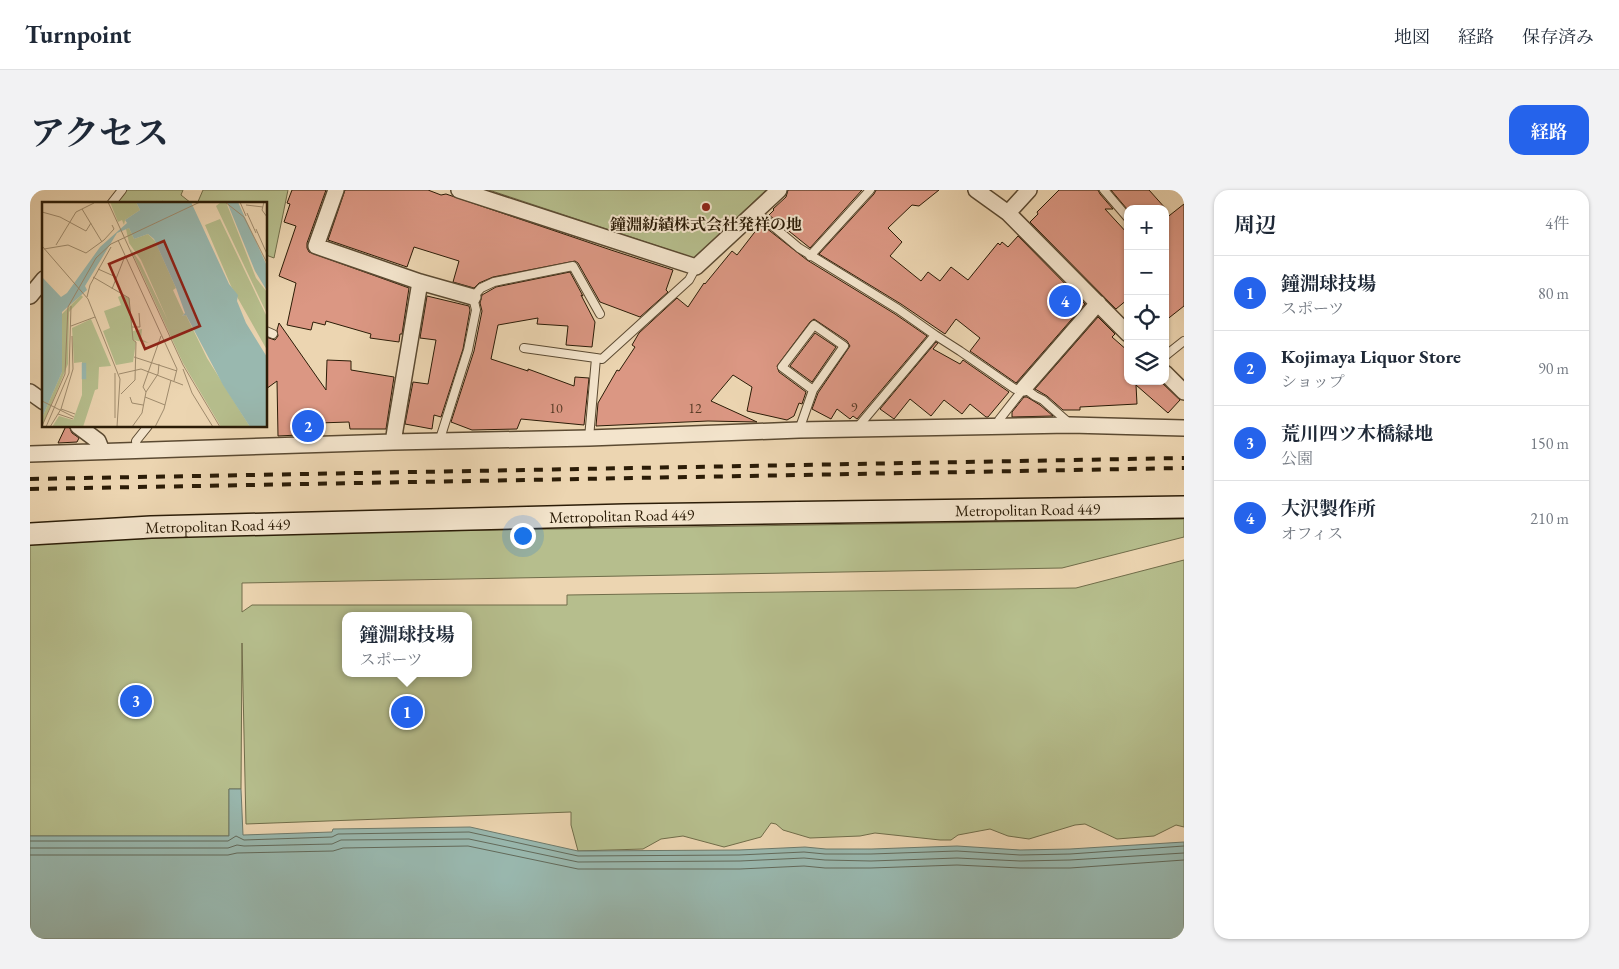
<!DOCTYPE html>
<html lang="ja">
<head>
<meta charset="utf-8">
<style>
  body { margin:0; font-family:"EB Garamond","Noto Serif JP",serif; background:#f2f2f3; color:#1f2937 }
  .controls { position:absolute; right:15px; top:15px; display:grid; overflow:hidden; border-radius:10px; box-shadow:0 1px 4px #0004 }
  .controls button { width:45px; height:45px; display:grid; place-items:center; padding:0; border:0; border-bottom:1px solid #e0e1e3; background:#fff; color:#1f2937; font:25px sans-serif }
  .you { position:absolute; left:492px; top:345px; width:18px; height:18px; margin:-12px; border:4px solid #fff; border-radius:50%; background:#1a73e8; box-shadow:0 0 0 8px #1a73e833 }
  .badge { display:grid; place-items:center; width:32px; height:32px; border-radius:50%; background:#2563eb; color:#fff; font-size:16px; font-weight:700 }
  .pin { position:absolute; translate:-50% -50%; border:2px solid #fff; box-shadow:0 1px 5px #0006 }
  .popup { position:absolute; left:312px; top:422px; width:130px; height:65px; box-sizing:border-box; display:grid; place-content:center; border-radius:10px; background:#fff; filter:drop-shadow(0 1px 4px #0005); font-size:16px; white-space:nowrap; color:#747a83 }
  .popup b { font-size:19px; color:#1f2937 }
  .popup::after { content:''; position:absolute; left:50%; top:100%; margin-left:-10px; border:10px solid transparent; border-top-color:#fff }
  .list { margin:0; padding:0; list-style:none }
  h2 { display:flex; justify-content:space-between; align-items:center; height:65px; margin:0; padding:0 20px; font-size:21px }
  h2 small { font-size:16px; font-weight:400; color:#747a83 }
  .list li { display:grid; grid-template-columns:32px 1fr auto; gap:15px; align-items:center; box-sizing:border-box; height:75px; padding:0 20px; border-top:1px solid #e0e1e3 }
  .list b { display:block; font-size:19px; white-space:nowrap }
  .list p { margin:0; font-size:16px; white-space:nowrap; color:#747a83 }
  .list em { font-size:16px; font-style:normal; color:#747a83 }
  .icon { flex:none; width:28px; height:28px; fill:none; stroke:currentColor; stroke-width:2; stroke-linecap:round; stroke-linejoin:round }
  .map { position:relative; flex:none; width:1154px; height:749px; overflow:hidden; border-radius:15px }
  header { display:flex; align-items:center; gap:30px; box-sizing:border-box; height:70px; padding:0 25px; background:#fff; border-bottom:1px solid #e0e1e3 }
  header strong { font-size:24px }
  nav { display:flex; gap:28px; margin-inline-start:auto; font-size:18px }
  .intro { display:flex; align-items:center; justify-content:space-between; box-sizing:border-box; height:120px; padding:0 30px }
  h1 { margin:0; font-size:35px }
  .button { padding:12px 22px; border-radius:15px; background:#2563eb; color:#fff; font-size:18px; font-weight:700 }
  main { display:flex; gap:30px; padding:0 30px }
  aside { flex:1; background:#fff; border-radius:15px; box-shadow:0 1px 4px #0004 }
  .map>svg:first-child { display:block }
  .green { fill:#b6be8d; stroke:#706d4a; fill-rule:evenodd }
  .water { fill:#99b8af; stroke:#6d7a6c }
  .lines { fill:none; stroke-linecap:round; stroke-linejoin:round }
  .shore { stroke:#626a5b; stroke-width:1 }
  .building { fill:#db9783; stroke:#2b1c07 }
  .lane-casing { stroke:#5b4a32; stroke-width:10 }
  .street-casing { stroke:#5b4a32; stroke-width:18 }
  .secondary-casing { stroke:#2b1c07; stroke-width:24 }
  .lane { stroke:#f3e4cc; stroke-width:8 }
  .street { stroke:#f3e4cc; stroke-width:15 }
  .secondary { stroke:#f3e4cc; stroke-width:21 }
  .rail { stroke:#2b1c07; stroke-width:4; stroke-dasharray:9 9; stroke-linecap:butt }
  .poi-dot { fill:#8f2418; stroke:#f3e4cc; stroke-width:2 }
  .labels { text-anchor:middle; stroke-width:4; stroke-linejoin:round; paint-order:stroke }
  .number-label { font-size:14px; fill:#573b26 }
  .poi-label { font-size:16px; font-weight:bold; fill:#2b1c07; stroke:#f3e4cc }
  .street-label { font-size:16px; fill:#2b1c07; stroke:#f3e4cc }
  .inset-river { fill:none; stroke:#99b8af; stroke-width:2.5 }
  .inset-road { fill:none; stroke:#9f8b6d; stroke-width:1 }
  .view { fill:#8f2418; fill-opacity:0.15; stroke:#8f2418; stroke-width:2.5 }
  .inset-edge { fill:none; stroke:#2b1c07; stroke-width:2.5 }
</style>
</head>
<body>
<header>
<strong>Turnpoint</strong>
<nav><a>地図</a><a>経路</a><a>保存済み</a></nav>
</header>
<div class="intro"><h1>アクセス</h1><a class="button">経路</a></div>
<main>
<div class="map">
<svg width="1154" height="749" viewBox="0 0 1154 749">
  <rect width="100%" height="100%" fill="#ecd5b1"/>
  <filter id="stains"><feTurbulence type="fractalNoise" baseFrequency=".004" numOctaves="4"/><feColorMatrix values="0 0 0 0 .2 0 0 0 0 .09 0 0 0 0 .02 0 0 0 .5 -.17"/></filter>
  <radialGradient id="worn" r=".72"><stop offset=".6" stop-color="#630" stop-opacity="0"/><stop offset="1" stop-color="#630" stop-opacity=".3"/></radialGradient>
  <path class="green" d="M95 0H153L151 5 161 13 136 14 132 11 129 14H84Z
    M173 0H258L244 68 236 65V14H167Z
    M459 0H736L664 68Z
    M1154 329V347L1032 378 212 393V422L222 415H537V405L1046 398 1154 370V637L1146 635 1124 646 1087 649 1055 634 1045 635 999 649 978 646 960 639 928 645 921 650H910L845 643 830 646 780 648 753 640 746 634 741 633 731 647 694 657 653 646 631 649 613 659 548 661 541 635V622L216 634 212 453 211 599H199V646H0V354L212 344ZM316 426H438V483H316Z"/>
  <path class="water" d="M199 599H211L213 645 302 642 303 639 440 637 548 661 709 660 775 657 796 659H842L927 656 990 660 1040 659 1154 652V749H0V646H199Z"/>
  <g class="lines">
    <path class="shore" d="M0 651H198L206 646 214 650 302 647 308 644 439 642 548 666 709 665 774 662 795 664H841L927 661 990 665 1040 664 1154 656
      M0 658H198L207 655 214 656 302 654 311 650 439 649 548 672 710 671 774 668 795 670 841 671 927 668 990 671 1040 670 1154 663
      M0 665H198L207 663 303 661 313 658 438 656 548 679H710L774 676 795 678H841L927 675 990 678H1040L1154 670"/>
  </g>
  <path class="building" d="M262 0H296L277 53V58L279 62 379 98 372 144H370L369 152 340 148 341 144 296 131 295 135 283 132 281 140 257 135 266 93 249 86 266 36 254 32 260 14 257 13Z
    M315 0H398L411 5 416 4 581 60 643 80 636 100 638 102 610 127 570 112 548 73 545 71 463 87 449 93 444 98 423 92 429 71 384 57 377 77 298 50Z
    M758 0H832L780 58 739 25 744 20 743 19 756 7Z
    M846 0H909L889 16 882 15 858 38 872 52 860 66 891 91 898 82 910 91 921 77 938 90 968 53 970 55 972 52 978 57 988 46 1055 114 986 193 940 161 950 148 926 129 915 144 871 114 789 64 844 4Z
    M1029 0H1068L1070 4 1083 19H1075L1098 44V109L1086 119 1000 32 1008 24 1007 22Z
    M1081 0H1119L1136 19H1097Z
    M1154 14V116L1135 131V29Z
    M731 34 777 70 865 124 897 146 827 229 823 226 820 229 807 219 801 229 782 219 788 203 820 156 817 151 784 129 780 132 747 176 749 182 776 202 772 214 769 213 764 226 757 230 717 221 722 197 703 185 681 211 727 232 678 231 566 236 568 213 587 180 589 181 605 157 602 155 609 143 647 108 658 117 674 93 675 94 702 61 707 65Z
    M540 82 553 106 551 105 565 132 562 157 536 155 538 136 507 134 508 128 468 135 461 169 498 181V179L544 196 545 187 559 188 554 235 491 229 487 239 442 240 421 232 444 161 452 121 450 113 452 105 466 97Z
    M397 106 439 116 440 120 433 159 411 227 404 225 402 239 375 234 383 192 398 194 406 150 390 148Z
    M1068 127 1085 144 1082 147 1098 161V191H1130L1150 210 1138 223 1106 195 1107 214 1050 217V220H1033L1017 206 1005 199Z
    M249 133 296 200 297 170 321 171V180L364 187 356 239H320L319 232 288 233V244L248 246 247 191 236 199V147L245 150 248 146 247 140Z
    M785 143 806 157 782 192 760 176Z
    M906 152 908 153 903 159 930 174 933 170 979 202 958 227H956L940 214 932 224 914 210 901 226 880 209 864 229 850 219Z
    M994 207H997L1010 215 1023 226 982 227V222Z
    M36 236H39L42 243 49 248 47 252 28 253Z"/>
  <g class="lines">
    <defs>
      <path id="lane" d="M1074 0 1098 28
        M81 14 92 0
        M725 21 769 58 868 119 905 145 827 238
        M780 66 840 0
        M236 141 243 144
        M905 145 930 161 985 199 994 198 1005 206 1013 210 1039 233
        M494 158 566 168
        M1135 166 1154 151
        M968 237 969 230 994 198
        M769 240 783 200 814 156 784 135 752 177 783 200
        M559 248 566 168 572 169 659 90 666 77
        M409 252 438 160 446 120 443 107 451 98 464 92 543 76 570 124
        M107 261 106 251 118 236"/>
      <path id="street" d="M306 0 286 56 390 92 443 107
        M429 0 666 77 749 0
        M946 0 978 23 1098 144
        M978 23 999 0
        M0 106 14 89
        M1135 183 1154 202
        M994 198 1068 113
        M0 202 14 212
        M48 236 68 251 72 261
        M363 252 390 92
        M0 264 363 252 559 248 769 240 1040 235 1154 238"/>
      <g id="secondary">
        <path id="s1" d="M0 344 121 337 596 325 1154 317"/>
      </g>
    </defs>
    <use href="#lane" class="lane-casing"/>
    <use href="#street" class="street-casing"/>
    <use href="#secondary" class="secondary-casing"/>
    <use href="#lane" class="lane"/>
    <use href="#street" class="street"/>
    <use href="#secondary" class="secondary"/>
    <path class="rail" d="M0 289 1154 268
      M0 299 1154 278"/>
  </g>
  <circle class="poi-dot" cx="676" cy="17" r="5"/>
  <g class="labels">
    <g class="number-label">
      <text x="824" y="222">9</text>
      <text x="526" y="223">10</text>
      <text x="665" y="223">12</text>
    </g>
    <g class="poi-label">
      <text x="676" y="40">鐘淵紡績株式会社発祥の地</text>
    </g>
    <g class="street-label">
      <text dy="6" stroke="none"><textPath href="#s1" startOffset="998">Metropolitan Road 449</textPath></text>
      <text dy="6" stroke="none"><textPath href="#s1" startOffset="592">Metropolitan Road 449</textPath></text>
      <text dy="6" stroke="none"><textPath href="#s1" startOffset="188">Metropolitan Road 449</textPath></text>
    </g>
  </g>
  <g transform="translate(12 12)">
    <rect width="225" height="225" fill="#ecd5b1"/>
    <path d="M68 0H94L98 8 83 18 82 23 80 18 76 20ZM179 0H184L214 76 225 90V112L174 4ZM178 17 225 115V148L189 84 163 23ZM87 26 92 37 106 32 113 39 134 86 131 88 142 112 140 114 144 113 165 156 208 225H179L141 161 88 46 98 60 126 119 99 58 87 41 84 27ZM39 93 41 95 27 110 26 162 0 225V216L20 170V112ZM80 93 87 96 91 129 100 127 99 137 107 141 91 138 94 140 91 160 74 163 61 129 68 126 62 109 79 103 76 95ZM49 117 69 164 57 165 56 187 53 188 41 225H10L17 214 31 218 40 193V160L32 161 30 126Z" fill="#b6be8d"/>
    <path d="M94 0H149L187 82 196 93 195 99 204 121 225 155V225H208L181 183 144 113 140 114 143 111 134 86 112 37 106 32 92 37 87 26 75 31 43 84 45 88 20 110V170L0 216V75L19 95 25 91 58 45 85 21 83 18 98 8ZM185 0H196L225 64V89L213 69Z" fill="#99b8af"/>
    <path class="inset-river" d="M41 162H43V176H41Z"/>
    <path class="inset-road" d="M66 0 141 163 178 225M183 0 202 15 225 61M198 0 204 14M222 0 220 8 225 15M204 3 221 5M40 7 60 40M0 10 18 15 44 29 49 21M205 11 214 31M214 27 225 52M76 38 135 167 132 179M14 43 34 10 52 1M0 44 46 97 78 177 75 225M2 47 26 43 44 51 62 38 72 27 70 23M56 67 74 75M51 75 87 96 91 138 94 140 93 178 79 192M70 87 83 54M45 95 48 83 69 45M29 124 53 115M90 125H98L97 111M92 155 135 169M141 167 150 191 171 225M77 172 99 167 141 183M104 190 101 185 119 134M88 195 90 201 101 203M103 195 123 203M0 199 32 215M19 207 31 167 30 134M16 212 19 207 33 212M73 216V171M0 224 23 172 26 105 54 56 69 42 158 0M4 225 27 171 29 104M8 225 16 212 31 217M90 225 100 211 104 190 116 172 117 162M113 225 122 207 129 178"/>
    <path class="view" d="M122 39 158 124 103 147 67 62Z"/>
    <rect width="225" height="225" class="inset-edge"/>
  </g>
  <rect width="100%" height="100%" filter="url(#stains)"/>
  <rect width="100%" height="100%" fill="url(#worn)"/>
</svg>
<div class="controls">
<button>+</button>
<button>−</button>
<button><svg class="icon" aria-label="locate" viewBox="0 0 24 24"><circle cx="12" cy="12" r="6"/><path d="M12 2v4M12 18v4M2 12h4M18 12h4"/></svg></button>
<button><svg class="icon" aria-label="layers" viewBox="0 0 24 24"><path d="M12 4l9 5-9 5-9-5zM3 14l9 5 9-5"/></svg></button>
</div>
<div class="you"></div>
<div class="pin badge" style="left:377px;top:522px">1</div>
<div class="popup"><b>鐘淵球技場</b>スポーツ</div>
<div class="pin badge" style="left:278px;top:236px">2</div>
<div class="pin badge" style="left:106px;top:511px">3</div>
<div class="pin badge" style="left:1035px;top:111px">4</div>
</div>
<aside>
<h2>周辺<small>4件</small></h2>
<ul class="list">
<li><span class="badge">1</span><div><b>鐘淵球技場</b><p>スポーツ</p></div><em>80 m</em></li>
<li><span class="badge">2</span><div><b>Kojimaya Liquor Store</b><p>ショップ</p></div><em>90 m</em></li>
<li><span class="badge">3</span><div><b>荒川四ツ木橋緑地</b><p>公園</p></div><em>150 m</em></li>
<li><span class="badge">4</span><div><b>大沢製作所</b><p>オフィス</p></div><em>210 m</em></li>
</ul>
</aside>
</main>
</body>
</html>
